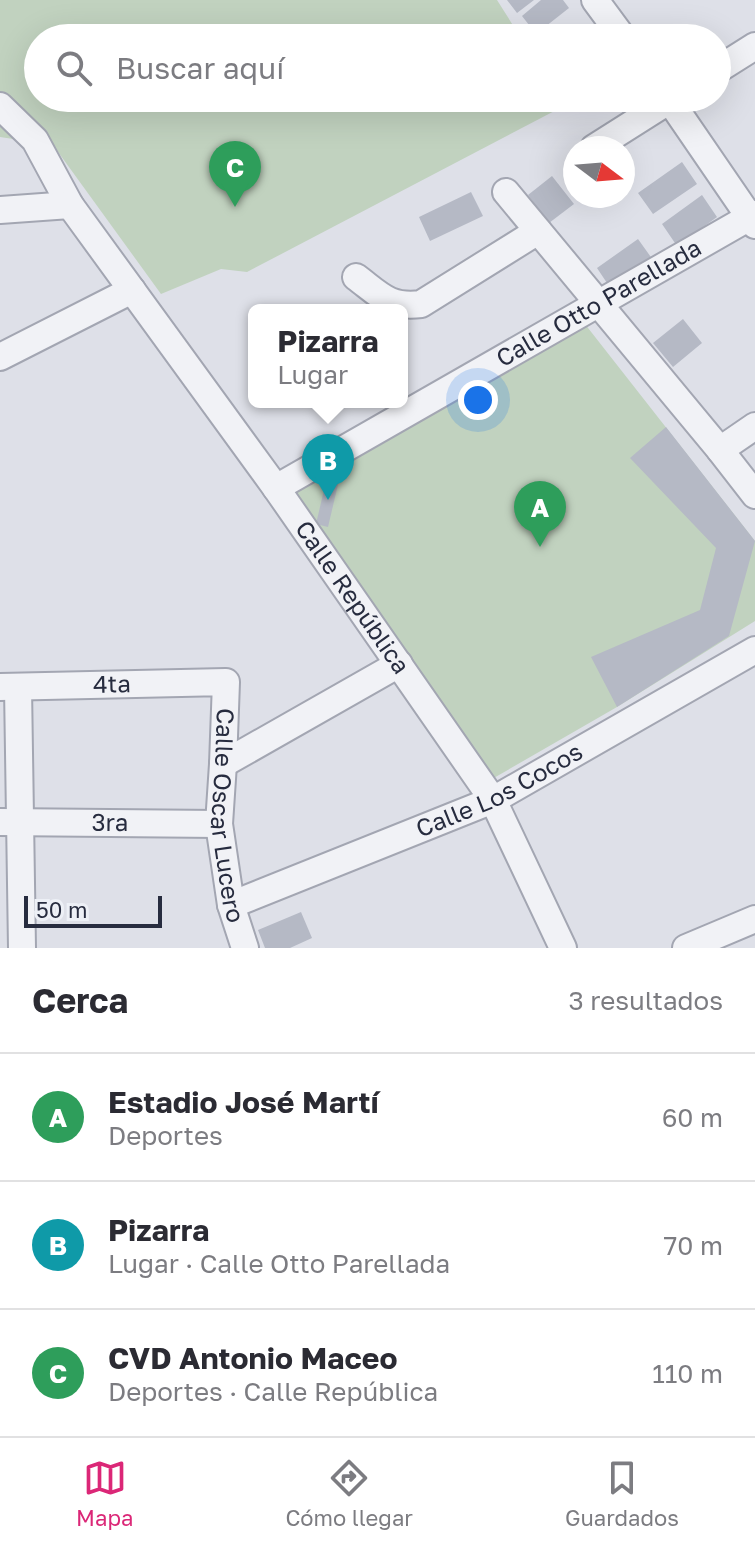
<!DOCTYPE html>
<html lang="es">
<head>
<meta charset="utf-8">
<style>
  body { margin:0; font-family:"Golos Text",sans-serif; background:#f2f2f3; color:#2b2b33 }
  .compass { position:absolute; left:563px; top:136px; width:72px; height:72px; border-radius:50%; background:#fff; box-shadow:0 8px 32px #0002; rotate:106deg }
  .scale { position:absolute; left:24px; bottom:20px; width:138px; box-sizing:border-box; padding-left:8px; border:4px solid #272c3f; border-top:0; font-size:22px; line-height:28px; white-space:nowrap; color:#272c3f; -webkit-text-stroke:6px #edf0f6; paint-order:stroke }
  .you { position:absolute; left:478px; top:400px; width:28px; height:28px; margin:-20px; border:6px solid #fff; border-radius:50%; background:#1a73e8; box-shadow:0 0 0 12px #1a73e833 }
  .badge { display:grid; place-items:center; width:52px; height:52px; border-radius:50%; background:#db2777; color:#fff; font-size:26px; font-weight:700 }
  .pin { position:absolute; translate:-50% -66px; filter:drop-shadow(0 2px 4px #0008) }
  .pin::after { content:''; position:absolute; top:42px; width:28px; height:24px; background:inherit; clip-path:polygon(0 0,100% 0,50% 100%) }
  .popup { position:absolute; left:248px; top:304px; width:160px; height:104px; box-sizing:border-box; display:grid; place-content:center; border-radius:12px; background:#fff; filter:drop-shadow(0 2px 6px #0005); font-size:26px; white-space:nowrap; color:#7c7c81 }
  .popup b { font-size:30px; color:#2b2b33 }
  .popup::after { content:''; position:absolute; left:50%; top:100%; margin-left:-16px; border:16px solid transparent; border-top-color:#fff }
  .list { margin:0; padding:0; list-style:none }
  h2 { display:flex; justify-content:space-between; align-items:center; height:104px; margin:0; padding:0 32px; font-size:34px }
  h2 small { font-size:26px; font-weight:400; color:#7c7c81 }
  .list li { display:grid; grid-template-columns:52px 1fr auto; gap:24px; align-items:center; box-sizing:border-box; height:128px; padding:0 32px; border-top:2px solid #e1e1e2 }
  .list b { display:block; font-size:30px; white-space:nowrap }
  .list p { margin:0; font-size:26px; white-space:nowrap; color:#7c7c81 }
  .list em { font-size:26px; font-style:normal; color:#7c7c81 }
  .icon { flex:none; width:44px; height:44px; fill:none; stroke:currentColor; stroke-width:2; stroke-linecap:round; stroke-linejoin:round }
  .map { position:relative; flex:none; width:755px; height:948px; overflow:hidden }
  .search { position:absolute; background:#fff; box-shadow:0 8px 32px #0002; left:24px; right:24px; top:24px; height:88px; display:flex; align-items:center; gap:20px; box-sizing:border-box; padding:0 28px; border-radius:44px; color:#7c7c81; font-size:30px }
  .sheet { height:488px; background:#fff }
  nav { display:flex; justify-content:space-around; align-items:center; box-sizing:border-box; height:112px; border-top:2px solid #e1e1e2; background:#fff; font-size:22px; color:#7c7c81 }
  nav a { display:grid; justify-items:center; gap:4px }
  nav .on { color:#db2777 }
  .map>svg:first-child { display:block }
  .green { fill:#c1d2bf }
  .building { fill:#b5b9c5 }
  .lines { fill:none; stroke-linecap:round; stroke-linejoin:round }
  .minor-casing { stroke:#a3a6b2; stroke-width:30 }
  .minor { stroke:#f1f2f6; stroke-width:26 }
  .labels { text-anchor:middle; stroke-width:7; stroke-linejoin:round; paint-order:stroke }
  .street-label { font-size:24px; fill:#272c3f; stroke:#edf0f6 }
</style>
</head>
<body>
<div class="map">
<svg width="755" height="948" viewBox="0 0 755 948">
  <rect width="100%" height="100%" fill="#dee0e8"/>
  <path class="green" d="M0 0H497L521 38H38V98H560L564 106 247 272 221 269 161 294 53 145 0 137Z
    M581 319 755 541V621L617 707 492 779 289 494Z"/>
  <path class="building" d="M507 0H534L517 13Z
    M541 0H563L569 8 536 34 522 16Z
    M682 162 697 184 653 214 638 193Z
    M552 176 574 204 549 223 528 195Z
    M471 192 483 216 430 241 419 217Z
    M702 195 717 217 677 246 662 224Z
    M638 239 653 260 611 289 597 268Z
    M683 319 702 343 673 367 653 343Z
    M666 427 755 541 729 636 617 707 591 657 700 610 716 548 630 458Z
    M328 473 340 476 328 527 316 524Z
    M301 912 312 938 290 948H265L258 930Z"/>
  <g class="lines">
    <defs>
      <g id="minor">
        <path d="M595 0 623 38"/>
        <path d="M717 70 755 46"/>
        <path d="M668 98 755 225"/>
        <path id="s1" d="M0 106 35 140 70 205 276 488 493 800 563 948"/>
        <path d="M594 148 673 98"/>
        <path d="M506 192 720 450 755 495"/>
        <path d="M0 210 70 205"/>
        <path d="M356 277C380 295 389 308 421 304L538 231"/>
        <path d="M0 357 132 290"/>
        <path d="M720 450 755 426"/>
        <path id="s2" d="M276 488 755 214"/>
        <path id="s3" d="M0 687 226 682 223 764 219 824 231 905 245 948"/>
        <path d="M18 687 22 948"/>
        <path d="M223 764 399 664"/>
        <path id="s4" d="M0 822 219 824"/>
        <path id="s5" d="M231 905 493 800 755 650"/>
        <path d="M686 948 755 919"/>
      </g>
    </defs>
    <use href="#minor" class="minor-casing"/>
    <use href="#minor" class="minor"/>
  </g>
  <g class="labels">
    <g class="street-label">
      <text dy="8" stroke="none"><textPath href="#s2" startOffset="372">Calle Otto Parellada</textPath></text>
      <text dy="8" stroke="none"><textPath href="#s1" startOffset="606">Calle República</textPath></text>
      <text dy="8" stroke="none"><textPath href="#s3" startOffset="112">4ta</textPath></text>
      <text dy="8" stroke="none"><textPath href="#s5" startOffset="292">Calle Los Cocos</textPath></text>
      <text dy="8" stroke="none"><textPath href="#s3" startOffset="360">Calle Oscar Lucero</textPath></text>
      <text dy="8" stroke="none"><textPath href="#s4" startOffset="110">3ra</textPath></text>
    </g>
  </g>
</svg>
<svg class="compass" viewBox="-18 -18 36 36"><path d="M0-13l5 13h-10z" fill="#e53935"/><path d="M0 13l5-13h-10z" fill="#7c7c81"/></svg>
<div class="scale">50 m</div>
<div class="you"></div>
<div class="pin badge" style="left:540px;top:547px;background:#2e9e5b">A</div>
<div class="pin badge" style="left:328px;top:500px;background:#0f9aa8">B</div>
<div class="popup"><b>Pizarra</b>Lugar</div>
<div class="pin badge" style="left:235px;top:207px;background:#2e9e5b">C</div>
<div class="search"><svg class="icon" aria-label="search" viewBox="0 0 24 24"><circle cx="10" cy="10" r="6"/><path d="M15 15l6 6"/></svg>Buscar aquí</div>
</div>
<section class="sheet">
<h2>Cerca<small>3 resultados</small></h2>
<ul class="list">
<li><span class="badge" style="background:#2e9e5b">A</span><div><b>Estadio José Martí</b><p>Deportes</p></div><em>60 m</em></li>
<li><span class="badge" style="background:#0f9aa8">B</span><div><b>Pizarra</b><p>Lugar · Calle Otto Parellada</p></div><em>70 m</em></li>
<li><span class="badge" style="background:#2e9e5b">C</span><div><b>CVD Antonio Maceo</b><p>Deportes · Calle República</p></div><em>110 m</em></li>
</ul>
</section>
<nav>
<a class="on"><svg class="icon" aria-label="map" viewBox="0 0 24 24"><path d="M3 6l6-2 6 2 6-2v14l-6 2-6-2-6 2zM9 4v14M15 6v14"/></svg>Mapa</a>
<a><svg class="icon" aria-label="directions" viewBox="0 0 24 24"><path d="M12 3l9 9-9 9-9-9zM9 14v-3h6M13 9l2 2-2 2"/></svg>Cómo llegar</a>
<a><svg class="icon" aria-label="saved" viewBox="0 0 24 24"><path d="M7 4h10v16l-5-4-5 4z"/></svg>Guardados</a>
</nav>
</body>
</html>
